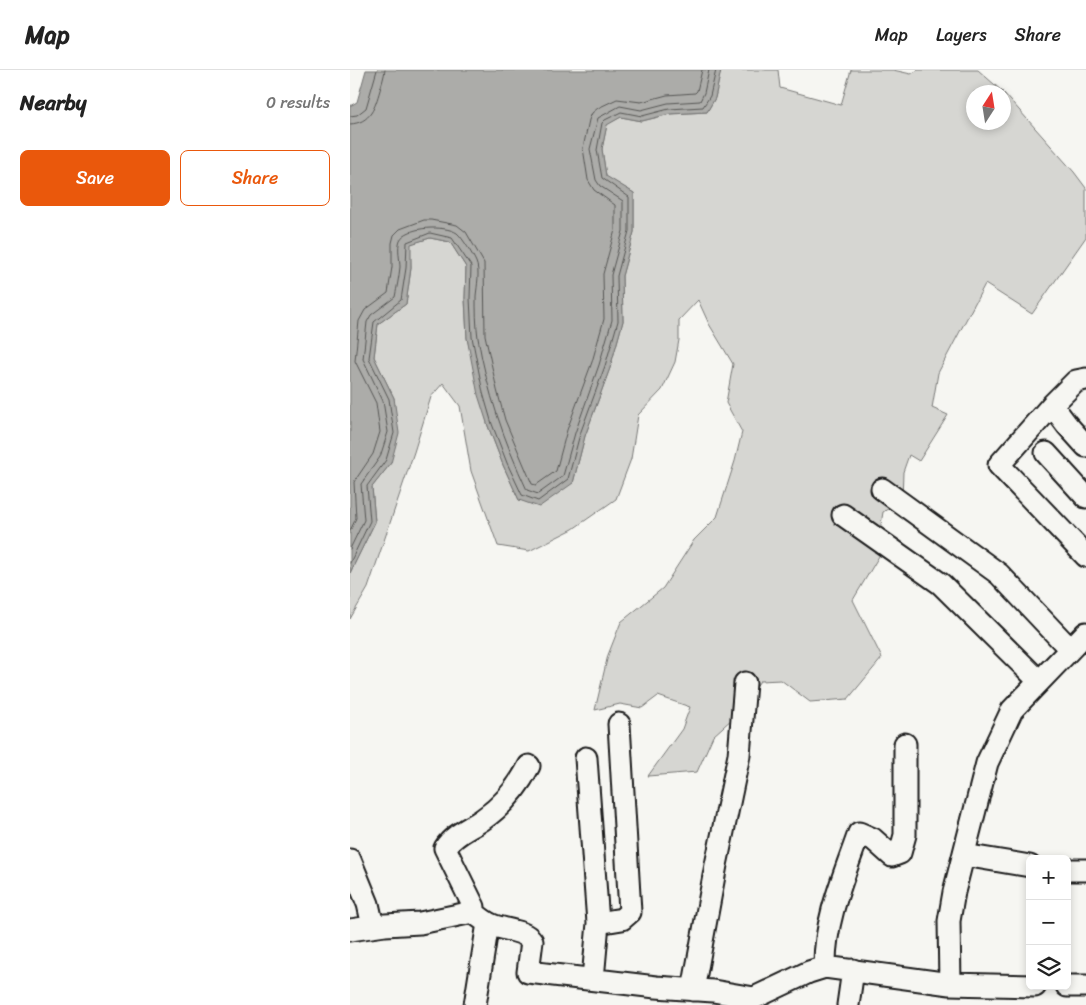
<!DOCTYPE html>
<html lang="en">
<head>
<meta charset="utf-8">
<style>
  body { margin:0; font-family:Sriracha,sans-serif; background:#f2f2f2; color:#222 }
  .controls { position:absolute; right:15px; bottom:15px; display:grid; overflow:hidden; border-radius:8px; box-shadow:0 2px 8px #0003 }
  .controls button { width:45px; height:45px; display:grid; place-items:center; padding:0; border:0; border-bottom:1px solid #e0e0e0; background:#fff; color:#222; font:25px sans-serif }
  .compass { position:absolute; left:616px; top:15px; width:45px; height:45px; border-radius:50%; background:#fff; box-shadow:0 2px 8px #0003; rotate:12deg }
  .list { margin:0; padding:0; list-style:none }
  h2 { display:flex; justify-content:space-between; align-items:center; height:65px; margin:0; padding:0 20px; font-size:21px }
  h2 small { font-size:16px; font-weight:400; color:#767676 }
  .actions { display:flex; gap:10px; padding:15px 20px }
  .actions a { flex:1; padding:11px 0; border:1px solid #ea580c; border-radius:8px; text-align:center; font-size:18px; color:#ea580c }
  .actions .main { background:#ea580c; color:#fff }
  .icon { flex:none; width:28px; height:28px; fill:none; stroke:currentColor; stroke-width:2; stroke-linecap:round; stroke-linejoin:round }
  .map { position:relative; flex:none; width:736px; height:935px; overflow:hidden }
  header { display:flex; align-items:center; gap:30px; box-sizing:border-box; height:70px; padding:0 25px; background:#fff; border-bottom:1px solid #e0e0e0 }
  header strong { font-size:24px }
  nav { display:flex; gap:28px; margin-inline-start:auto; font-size:18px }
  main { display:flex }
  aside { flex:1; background:#fff }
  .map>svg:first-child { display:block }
  .green { fill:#d6d6d2; stroke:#797977 }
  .water { fill:#acaca9; stroke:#727271 }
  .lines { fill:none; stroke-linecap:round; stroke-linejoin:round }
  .shore { stroke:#565654; stroke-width:1 }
  .minor-casing { stroke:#1c1c1c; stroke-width:25 }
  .minor { stroke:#f6f6f2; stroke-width:21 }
</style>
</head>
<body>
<header>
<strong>Map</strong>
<nav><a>Map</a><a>Layers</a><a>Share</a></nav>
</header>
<main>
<aside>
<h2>Nearby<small>0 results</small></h2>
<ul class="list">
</ul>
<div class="actions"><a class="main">Save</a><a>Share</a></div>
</aside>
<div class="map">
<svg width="736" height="935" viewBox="0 0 736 935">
  <rect width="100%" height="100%" fill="#f6f6f2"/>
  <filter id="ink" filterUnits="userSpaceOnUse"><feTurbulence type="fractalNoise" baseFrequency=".02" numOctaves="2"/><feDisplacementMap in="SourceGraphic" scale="10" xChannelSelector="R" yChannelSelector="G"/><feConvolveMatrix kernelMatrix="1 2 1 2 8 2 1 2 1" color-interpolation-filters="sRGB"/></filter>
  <g filter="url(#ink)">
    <path class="green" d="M371 0H428L430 18 491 35 501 0H543L561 4 568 0H628L653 22H624V52H654V23L724 102 736 118V167L682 244 635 214 588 303 582 338 598 345 569 391 559 385 553 402 552 430 533 442 530 461 532 481 503 530 532 588 498 629 460 632 431 610 410 611 383 648 363 666 347 702 298 706 332 659 340 637 308 626 292 638 270 634 245 640 258 585 271 552 313 518 344 470 367 447 385 391 392 362 376 333 383 294 359 254 348 230 329 250V270L325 292 312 320 288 345 281 389 266 429 223 459 179 481 148 476 121 401 110 336 93 313 81 327 64 382 18 518 0 549V503L25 452 22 417 41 393 44 328 24 287 28 254 56 234 61 198 60 174 80 168 100 172 116 197 115 228 117 268 138 356 153 395 169 430 223 413 235 366 260 298 273 251 272 206 284 162V123L256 107 252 79 257 54 271 47 292 51 320 44 357 42 365 28Z"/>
    <path class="water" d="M16 0H371L365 28 357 42 320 44 292 51 271 47 257 55 252 79 256 106 284 123V162L272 206 273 251 260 298 235 366 223 413 189 437 169 430 153 395 138 356 128 325 117 268 115 228 116 197 100 172 80 168 61 174V198L56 234 28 254 24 287 44 328 49 363 41 393 22 417 25 452 0 503V36L7 32Z"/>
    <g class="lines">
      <path class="shore" d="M0 46 7 45 16 38 27 0
        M0 54C21 53 25 37 30 20 32 13 34 7 35 0
        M0 461 6 448 4 412 23 384 30 362 26 333 5 291 9 251 15 240 38 223 42 197V173L44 165 50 159 74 150H81L107 155 116 162 134 193 135 265 147 320 155 350 182 414 186 415 206 401 217 360 242 292 254 249 253 204 265 160V135L244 120 238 110 233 78 239 50 242 43 248 38 267 29 291 32 317 25 345 23 347 21 352 0
        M0 479 14 450 11 414 30 387 38 362 33 331 13 289 17 252 21 245 45 227C47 217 49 207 50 197 50 189 47 178 50 170 57 156 95 155 107 163 112 167 123 185 126 192 130 201 127 216 126 226 126 239 126 254 128 268 137 321 154 371 177 420L188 424 213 406 225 363 249 295 262 250 261 205 273 161V131L250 116 246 110 240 79 248 48 270 36 291 40 318 33 350 31 354 23 359 0
        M0 493 20 451 17 416 36 390 44 363 39 329 19 288 24 252 51 230 56 198 57 172 80 163 102 168 121 196 120 228 122 267 133 323 142 354 157 393 172 425 188 431 218 409 230 364 255 296 268 251 267 206 279 161V127L252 108 247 80 252 53 255 50 271 42 292 46 319 39 353 37 360 26 366 0"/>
      <defs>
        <path id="minor" d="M736 309 726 311 702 335 649 395 736 486
          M702 335 717 355 736 376
          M696 383 736 427
          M532 419 649 504 720 579
          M493 445 591 514 689 611
          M236 688 248 853 243 909
          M614 785 680 796
          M0 790 18 834 23 856
          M717 800H736
          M123 842C129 847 135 852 142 855 154 860 175 860 182 871L178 902 306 917 363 921 404 928 459 902 475 897 600 914 685 916
          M248 853 272 849 280 842 269 654
          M0 860 35 855 70 853 123 842 124 837 95 778C103 765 119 759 132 750 151 737 168 717 179 696
          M475 897C474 851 494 806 509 763L523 769 542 786 550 783 555 765V674
          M600 914 599 851 604 822 637 693 662 640 736 563
          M717 916H736
          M343 920 366 795 389 685 395 613
          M125 935 138 853
          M498 935 503 900"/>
      </defs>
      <use href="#minor" class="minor-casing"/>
      <use href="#minor" class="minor"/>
    </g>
  </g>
</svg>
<div class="controls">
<button>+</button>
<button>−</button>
<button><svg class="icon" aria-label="layers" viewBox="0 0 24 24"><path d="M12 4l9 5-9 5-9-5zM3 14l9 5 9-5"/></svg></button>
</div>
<svg class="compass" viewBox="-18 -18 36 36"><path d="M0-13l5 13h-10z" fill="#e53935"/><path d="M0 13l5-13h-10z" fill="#767676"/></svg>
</div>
</main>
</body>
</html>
